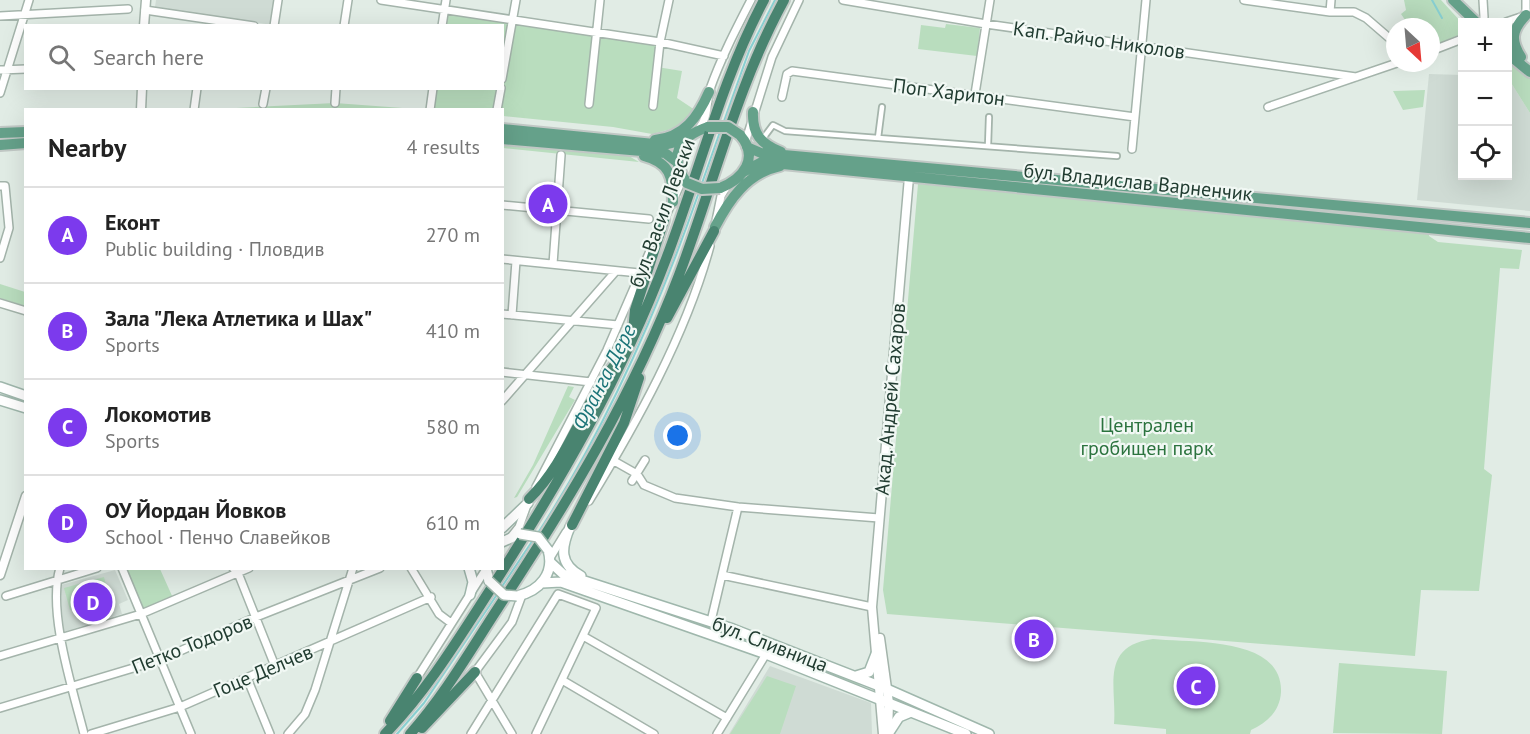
<!DOCTYPE html>
<html lang="en">
<head>
<meta charset="utf-8">
<style>
  body { margin:0; font-family:"PT Sans",sans-serif; background:#f2f2f2; color:#222 }
  .controls { position:absolute; right:18px; top:18px; display:grid; overflow:hidden; border-radius:0px; box-shadow:0 6px 24px #0002 }
  .controls button { width:54px; height:54px; display:grid; place-items:center; padding:0; border:0; border-bottom:2px solid #e0e0e0; background:#fff; color:#222; font:30px sans-serif }
  .compass { position:absolute; left:1386px; top:18px; width:54px; height:54px; border-radius:50%; background:#fff; box-shadow:0 6px 24px #0002; rotate:154deg }
  .you { position:absolute; left:678px; top:436px; width:21px; height:21px; margin:-15px; border:4px solid #fff; border-radius:50%; background:#1a73e8; box-shadow:0 0 0 9px #1a73e833 }
  .badge { display:grid; place-items:center; width:39px; height:39px; border-radius:50%; background:#7c3aed; color:#fff; font-size:20px; font-weight:700 }
  .pin { position:absolute; translate:-50% -50%; border:3px solid #fff; box-shadow:0 2px 6px #0006 }
  .list { margin:0; padding:0; list-style:none }
  h2 { display:flex; justify-content:space-between; align-items:center; height:78px; margin:0; padding:0 24px; font-size:26px }
  h2 small { font-size:20px; font-weight:400; color:#767676 }
  .list li { display:grid; grid-template-columns:39px 1fr auto; gap:18px; align-items:center; box-sizing:border-box; height:96px; padding:0 24px; border-top:2px solid #e0e0e0 }
  .list b { display:block; font-size:22px; white-space:nowrap }
  .list p { margin:0; font-size:20px; white-space:nowrap; color:#767676 }
  .list em { font-size:20px; font-style:normal; color:#767676 }
  .icon { flex:none; width:33px; height:33px; fill:none; stroke:currentColor; stroke-width:2; stroke-linecap:round; stroke-linejoin:round }
  .map { position:relative; flex:none; width:1530px; height:734px; overflow:hidden }
  .search { position:absolute; background:#fff; box-shadow:0 6px 24px #0002; left:24px; top:24px; width:480px; height:66px; display:flex; align-items:center; gap:15px; box-sizing:border-box; padding:0 21px; border-radius:0px; color:#767676; font-size:22px }
  .panel { position:absolute; background:#fff; box-shadow:0 6px 24px #0002; left:24px; top:108px; width:480px; height:462px; border-radius:0px }
  .map>svg:first-child { display:block }
  .built { fill:#cfdbd4 }
  .green { fill:#b9ddbe }
  .lines { fill:none; stroke-linecap:round; stroke-linejoin:round }
  .stream { stroke:#88cfd1; stroke-width:2 }
  .pedestrian-casing { stroke:#a4b4ab; stroke-width:8 }
  .minor-casing { stroke:#a4b4ab; stroke-width:10 }
  .tertiary-casing { stroke:#a4b4ab; stroke-width:11 }
  .secondary-casing { stroke:#9fb7ac; stroke-width:12 }
  .primary-casing { stroke:#c1c8c5; stroke-width:14 }
  .trunk-casing { stroke:#c1c8c5; stroke-width:14 }
  .pedestrian { stroke:#fff; stroke-width:4.5 }
  .minor { stroke:#fff; stroke-width:7 }
  .tertiary { stroke:#fff; stroke-width:8 }
  .secondary { stroke:#fff; stroke-width:9 }
  .primary { stroke:#65a18a; stroke-width:10 }
  .trunk { stroke:#498470; stroke-width:10 }
  .secondary-bridge-casing { stroke:#9fb7ac; stroke-width:12; stroke-linecap:butt }
  .primary-bridge-casing { stroke:#c1c8c5; stroke-width:14; stroke-linecap:butt }
  .secondary-bridge { stroke:#fff; stroke-width:9 }
  .primary-bridge { stroke:#65a18a; stroke-width:10 }
  .labels { text-anchor:middle; stroke-width:4.5; stroke-linejoin:round; paint-order:stroke }
  .street-label { font-size:20px; fill:#213c31; stroke:#f1f8f4 }
  .park-label { font-size:20px; fill:#2b733e; stroke:#f1f8f4 }
  .water-label { font-size:21px; font-style:italic; fill:#1b7478; stroke:#f1f8f4 }
</style>
</head>
<body>
<div class="map">
<svg width="1530" height="734" viewBox="0 0 1530 734">
  <rect width="100%" height="100%" fill="#e1ece5"/>
  <path class="built" d="M156 0H275L272 25 155 7Z
    M1429 74 1462 75V176H1508V78L1530 113V211L1417 200Z
    M115 570 128 600 119 604 122 614 63 632 61 585Z
    M770 666 871 703 872 734H729Z"/>
  <path class="green" d="M1404 0H1441L1462 23 1461 34 1437 44 1431 39V27H1410L1401 14 1406 10Z
    M445 10 660 42 657 67 682 71 677 98 695 110 675 128 652 134 613 127 503 116 502 110H430L433 89 502 88V26L442 25Z
    M946 24 980 28 977 56 918 49 921 25 945 28Z
    M1508 54 1530 73V113L1508 78Z
    M1425 90 1423 107 1403 110 1393 91Z
    M335 103 416 109 197 110Z
    M503 141 624 153 639 162 503 148Z
    M918 184 1429 231V236L1438 242 1522 250 1519 269 1500 268 1484 469 1492 475 1479 591 1421 590 1415 656 887 614 883 590Z
    M0 284 25 292V306L0 298Z
    M568 386 574 387 569 397 575 400 517 497 514 498 533 465Z
    M126 569H160L173 598 143 610Z
    M104 577 110 600 70 610 64 588Z
    M671 609 863 680 857 691 668 619Z
    M1153 639C1191 643 1283 636 1281 692 1280 711 1267 723 1251 730L1250 734H1166V729L1114 724C1117 688 1099 646 1153 639Z
    M1339 663 1447 671 1442 734 1333 733Z
    M767 676 796 686 780 734H730Z"/>
  <g class="lines">
    <path class="stream" d="M1432 0 1442 18
      M723 124 749 51 775 0
      M701 186 721 129
      M538 533C607 427 658 310 699 192
      M501 588 533 540
      M397 734 424 703 498 593"/>
    <defs>
      <path id="pedestrian" d="M764 137 773 125 785 131 1117 156
        M878 138 882 107
        M988 146 989 117"/>
      <path id="minor" d="M381 0 660 42 724 56
        M843 0 986 24 1356 77
        M1244 0 1330 12H1354L1366 18 1395 43
        M1483 0 1484 17
        M1526 0V15
        M145 10 254 26
        M1330 12 1331 0
        M0 16 128 9
        M1506 22 1524 16
        M274 26 278 0
        M344 26 348 0
        M442 26 446 0
        M1431 51 1462 39
        M0 70 26 69
        M502 79 516 0
        M0 93 29 0
        M975 94 990 0
        M782 97 787 74 792 71 1135 117
        M335 103 336 88
        M263 104 266 88
        M589 104 600 0
        M653 106 660 42 669 0
        M1268 107 1397 63
        M194 110 197 88
        M430 110 433 88
        M497 110 501 88
        M699 129C709 116 706 103 710 89 721 58 736 29 751 0
        M745 143 772 57 799 0
        M1132 149 1146 0
        M0 186H5L9 228 0 258
        M502 205 649 219
        M716 221 721 196 727 186
        M663 222 679 187 680 174
        M502 259 639 273
        M553 264 561 155
        M0 303 26 311
        M502 314 618 325
        M512 315 516 261
        M502 372 591 382
        M502 401 616 271
        M614 461 637 474 644 485 675 498 738 507 879 518
        M632 481 645 460
        M536 487 607 350 650 251
        M589 501C636 424 686 335 710 246
        M511 537 519 527 527 505
        M550 558 566 532
        M60 568C47 612 73 690 84 734
        M122 568 191 734
        M233 568 238 573 275 666
        M411 568 439 614 451 623
        M722 575 872 607
        M6 596 97 568
        M711 621 738 507
        M583 636 727 718
        M0 656 141 614 249 568
        M247 678 270 734
        M417 678 486 569
        M562 680 654 734
        M0 708 160 660 256 617 380 568
        M91 734 180 707 431 597
        M288 734 305 714 315 690 353 568
        M471 734 558 594 596 608 536 734
        M512 734 475 672 512 622 522 595
        M717 734 766 654"/>
      <path id="tertiary" d="M144 26 146 0
        M141 110 142 88
        M0 575 26 496
        M880 638 889 703 888 734
        M883 734 872 607 909 177"/>
      <path id="secondary" d="M0 387 26 396
        M0 400 26 408
        M570 527C561 548 559 564 581 576
        M502 528 528 503
        M502 542 520 534
        M550 562 563 574 733 629 887 689 989 734
        M469 568 473 582 470 595
        M486 568 489 581
        M542 583 561 582 766 654 966 734
        M517 596C540 591 555 573 548 550
        M856 676 869 672 876 654
        M888 734 899 717 911 712"/>
      <path id="primary" d="M1453 0 1476 22
        M1508 54 1530 72
        M1521 57C1510 40 1512 30 1526 15
        M753 112C752 134 761 144 781 152
        M502 129 664 145 684 140
        M0 133 26 132
        M502 139 665 153 677 162
        M655 140C684 137 698 117 709 92
        M0 145 26 143
        M747 147 761 153 1530 223
        M644 156C670 163 673 176 673 202
        M745 171 762 162 1530 238
        M687 183C668 156 678 137 708 127
        M720 188C743 179 760 158 740 135
        M715 227C729 200 747 173 780 166"/>
      <path id="trunk" d="M667 318 714 231
        M633 332 635 310 664 220
        M529 499C569 460 582 404 617 362
        M572 525 624 423 639 378
        M390 721 417 678
        M422 728 475 672
        M385 734C427 691 459 638 492 587 559 483 622 376 666 259 699 173 721 81 764 0
        M410 734C444 696 470 651 498 608 568 502 634 394 679 275 714 183 737 86 784 0"/>
    </defs>
    <use href="#pedestrian" class="pedestrian-casing"/>
    <use href="#minor" class="minor-casing"/>
    <use href="#tertiary" class="tertiary-casing"/>
    <use href="#secondary" class="secondary-casing"/>
    <use href="#primary" class="primary-casing"/>
    <use href="#trunk" class="trunk-casing"/>
    <use href="#pedestrian" class="pedestrian"/>
    <use href="#minor" class="minor"/>
    <use href="#tertiary" class="tertiary"/>
    <use href="#secondary" class="secondary"/>
    <use href="#primary" class="primary"/>
    <use href="#trunk" class="trunk"/>
    <defs>
      <path id="secondary-bridge" d="M520 534 538 537 548 550
        M489 581 504 595 517 596"/>
      <path id="primary-bridge" d="M708 127H728L740 135
        M687 183 702 189 720 188"/>
    </defs>
    <use href="#secondary-bridge" class="secondary-bridge-casing"/>
    <use href="#primary-bridge" class="primary-bridge-casing"/>
    <use href="#secondary-bridge" class="secondary-bridge"/>
    <use href="#primary-bridge" class="primary-bridge"/>
  </g>
  <g class="labels">
    <g class="street-label">
      <text transform="translate(1099 40) rotate(8)" y="7">Кап. Райчо Николов</text>
      <text transform="translate(949 92) rotate(7)" y="7">Поп Харитон</text>
      <text transform="translate(1138 182) rotate(6)" y="7">бул. Владислав Варненчик</text>
      <text transform="translate(662 213) rotate(-70)" y="7">бул. Васил Левски</text>
      <text transform="translate(890 399) rotate(-85)" y="7">Акад. Андрей Сахаров</text>
      <text transform="translate(192 644) rotate(-22)" y="7">Петко Тодоров</text>
      <text transform="translate(770 644) rotate(21)" y="7">бул. Сливница</text>
      <text transform="translate(263 671) rotate(-23)" y="7">Гоце Делчев</text>
    </g>
    <g class="park-label">
      <text x="1147" y="432">Централен<tspan x="1147" dy="23">гробищен парк</tspan></text>
    </g>
    <g class="water-label">
      <text transform="translate(604 377) rotate(-63)" y="7">Франга Дере</text>
    </g>
  </g>
</svg>
<div class="controls">
<button>+</button>
<button>−</button>
<button><svg class="icon" aria-label="locate" viewBox="0 0 24 24"><circle cx="12" cy="12" r="6"/><path d="M12 2v4M12 18v4M2 12h4M18 12h4"/></svg></button>
</div>
<svg class="compass" viewBox="-18 -18 36 36"><path d="M0-13l5 13h-10z" fill="#e53935"/><path d="M0 13l5-13h-10z" fill="#767676"/></svg>
<div class="you"></div>
<div class="pin badge" style="left:548px;top:204px">A</div>
<div class="pin badge" style="left:1034px;top:639px">B</div>
<div class="pin badge" style="left:1196px;top:686px">C</div>
<div class="pin badge" style="left:93px;top:602px">D</div>
<div class="search"><svg class="icon" aria-label="search" viewBox="0 0 24 24"><circle cx="10" cy="10" r="6"/><path d="M15 15l6 6"/></svg>Search here</div>
<section class="panel">
<h2>Nearby<small>4 results</small></h2>
<ul class="list">
<li><span class="badge">A</span><div><b>Еконт</b><p>Public building · Пловдив</p></div><em>270 m</em></li>
<li><span class="badge">B</span><div><b>Зала &quot;Лека Атлетика и Шах&quot;</b><p>Sports</p></div><em>410 m</em></li>
<li><span class="badge">C</span><div><b>Локомотив</b><p>Sports</p></div><em>580 m</em></li>
<li><span class="badge">D</span><div><b>ОУ Йордан Йовков</b><p>School · Пенчо Славейков</p></div><em>610 m</em></li>
</ul>
</section>
</div>
</body>
</html>
